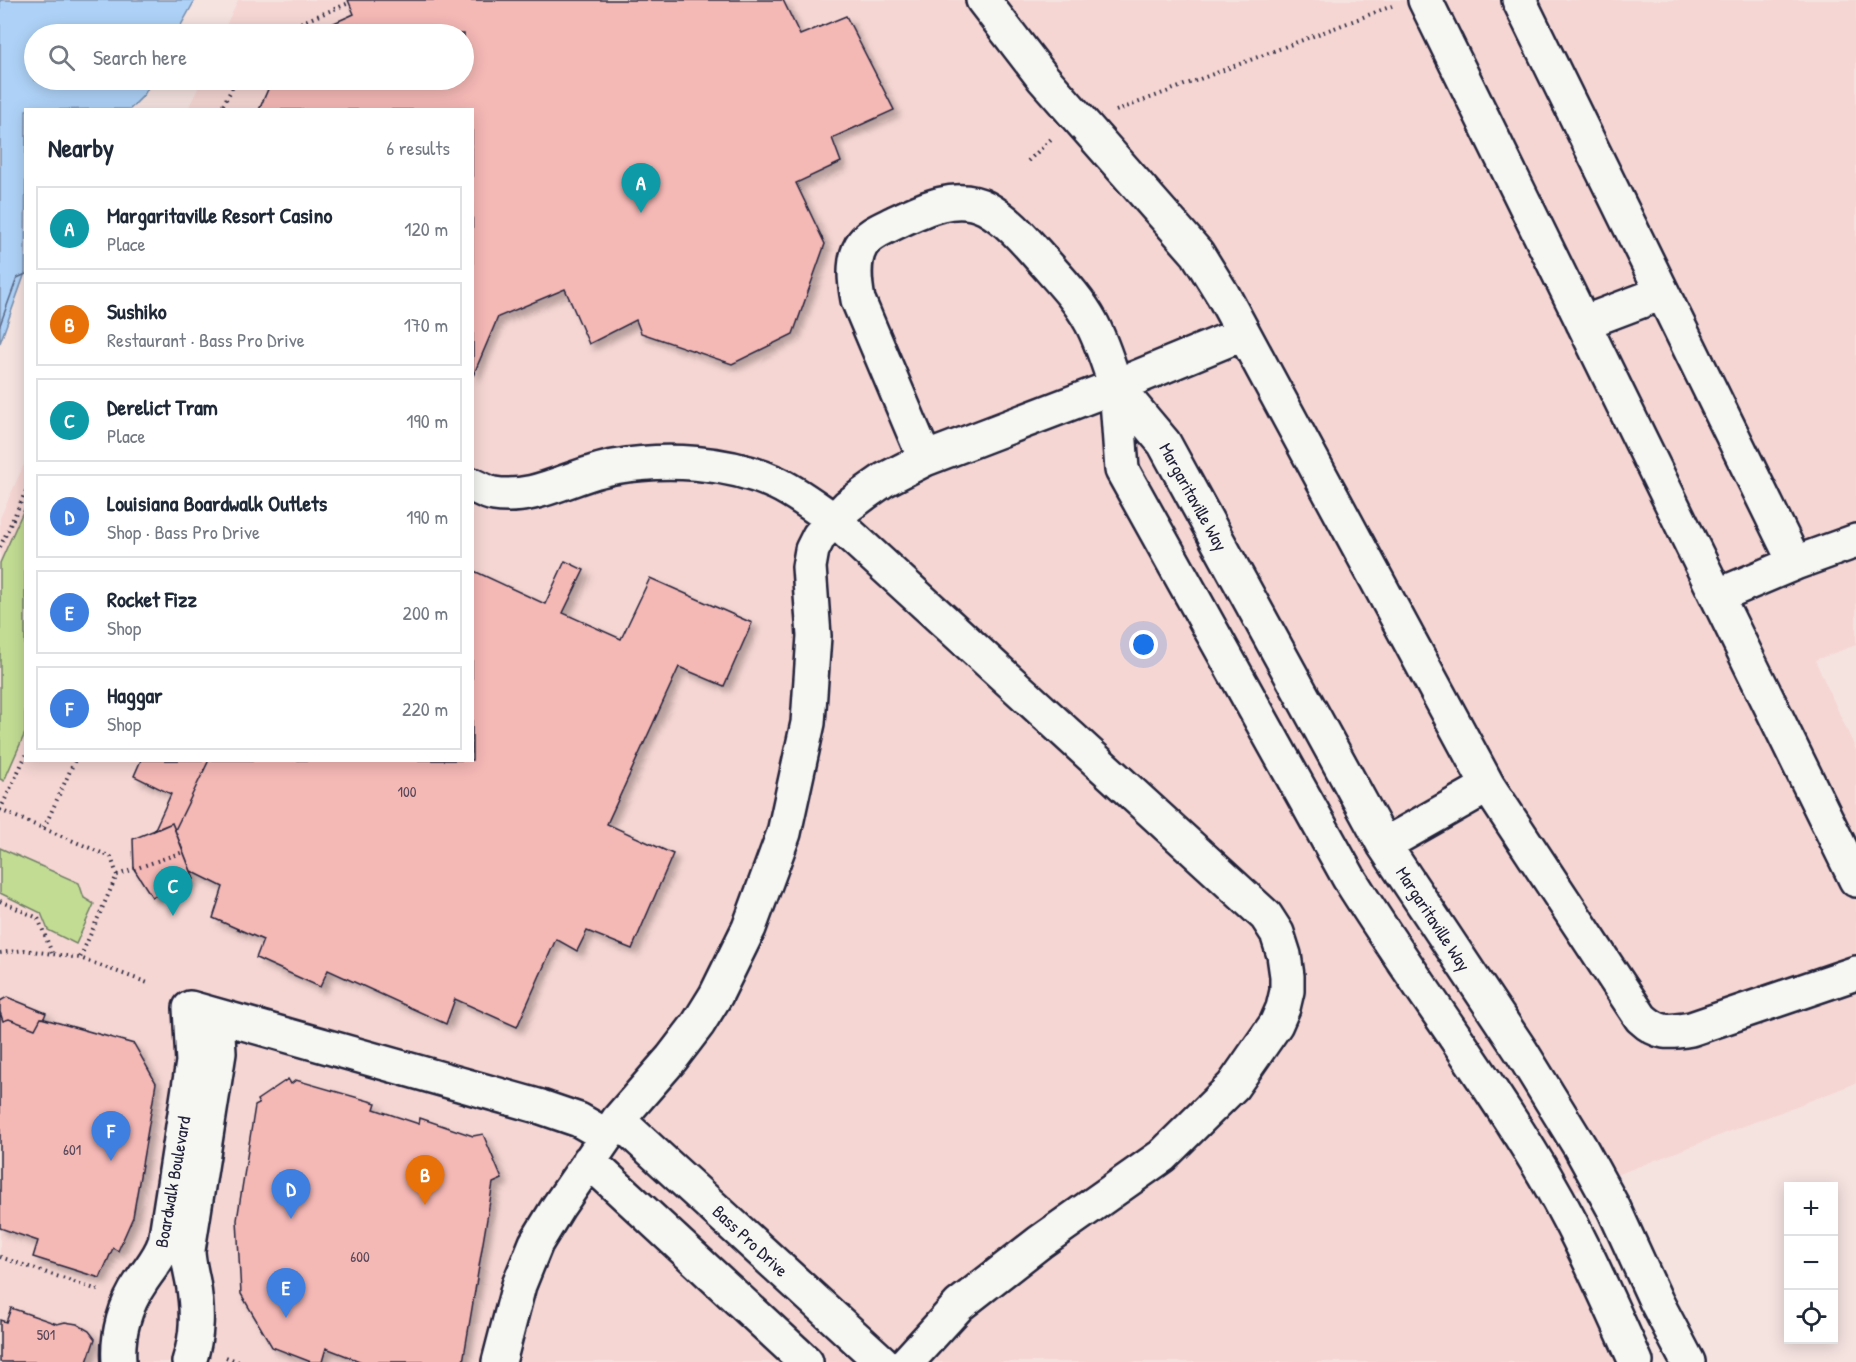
<!DOCTYPE html>
<html lang="en">
<head>
<meta charset="utf-8">
<style>
  body { margin:0; font-family:"Patrick Hand",sans-serif; background:#f6f6f7; color:#1f2937 }
  .controls { position:absolute; right:18px; bottom:18px; display:grid; overflow:hidden; border-radius:0px; box-shadow:0 3px 15px #0003 }
  .controls button { width:54px; height:54px; display:grid; place-items:center; padding:0; border:0; border-bottom:2px solid #e0e1e3; background:#fff; color:#1f2937; font:30px sans-serif }
  .you { position:absolute; left:1144px; top:645px; width:21px; height:21px; margin:-15px; border:4px solid #fff; border-radius:50%; background:#1a73e8; box-shadow:0 0 0 9px #1a73e833 }
  .badge { display:grid; place-items:center; width:39px; height:39px; border-radius:50%; background:#c8321e; color:#fff; font-size:20px; font-weight:700 }
  .pin { position:absolute; translate:-50% -50px; filter:drop-shadow(0 2px 3px #0008) }
  .pin::after { content:''; position:absolute; top:32px; width:21px; height:18px; background:inherit; clip-path:polygon(0 0,100% 0,50% 100%) }
  .list { margin:0; padding:0; list-style:none }
  h2 { display:flex; justify-content:space-between; align-items:center; height:78px; margin:0; padding:0 24px; font-size:26px }
  h2 small { font-size:20px; font-weight:400; color:#747a83 }
  .list li { display:grid; grid-template-columns:39px 1fr auto; gap:18px; align-items:center; box-sizing:border-box; height:84px; margin:0 12px 12px; padding:0 12px; border:2px solid #e0e1e3; border-radius:0px }
  .list b { display:block; font-size:22px; white-space:nowrap }
  .list p { margin:0; font-size:20px; white-space:nowrap; color:#747a83 }
  .list em { font-size:20px; font-style:normal; color:#747a83 }
  .icon { flex:none; width:33px; height:33px; fill:none; stroke:currentColor; stroke-width:2; stroke-linecap:round; stroke-linejoin:round }
  .map { position:relative; flex:none; width:1856px; height:1362px; overflow:hidden }
  .search { position:absolute; background:#fff; box-shadow:0 3px 15px #0003; left:24px; top:24px; width:450px; height:66px; display:flex; align-items:center; gap:15px; box-sizing:border-box; padding:0 21px; border-radius:33px; color:#747a83; font-size:22px }
  .panel { position:absolute; background:#fff; box-shadow:0 3px 15px #0003; left:24px; top:108px; width:450px; height:654px; border-radius:0px }
  .map>svg:first-child { display:block }
  .built { fill:#f5d6d3 }
  .green { fill:#c2dc93; stroke:#727f67; stroke-width:1.5 }
  .water { fill:#aed2f7; stroke:#768cac; stroke-width:1.5 }
  .lines { fill:none; stroke-linecap:round; stroke-linejoin:round }
  .shore { stroke:#5a6886; stroke-width:1.5 }
  .building { fill:#f4b8b5; stroke:#22223b; stroke-width:1.5; filter:url(#shadow) }
  .minor-casing { stroke:#22223b; stroke-width:38 }
  .path { stroke:#22223b; stroke-width:4; stroke-dasharray:1.5 4.5; stroke-linecap:butt }
  .minor { stroke:#f6f6f2; stroke-width:33 }
  .labels { text-anchor:middle; stroke-width:4.5; stroke-linejoin:round; paint-order:stroke }
  .number-label { font-size:15px; fill:#56485a }
  .street-label { font-size:18px; fill:#22223b; stroke:#f6f6f2 }
</style>
</head>
<body>
<div class="map">
<svg width="1856" height="1362" viewBox="0 0 1856 1362">
  <defs>
    <filter id="shadow"><feDropShadow dx="5.5" dy="5.5" stdDeviation="3" flood-color="#0004"/></filter>
  </defs>
  <rect width="100%" height="100%" fill="#f5e3e0"/>
  <filter id="ink" filterUnits="userSpaceOnUse"><feTurbulence type="fractalNoise" baseFrequency=".0167" numOctaves="2"/><feDisplacementMap in="SourceGraphic" scale="12" xChannelSelector="R" yChannelSelector="G"/><feConvolveMatrix kernelMatrix="1 2 1 2 8 2 1 2 1" color-interpolation-filters="sRGB"/></filter>
  <g filter="url(#ink)">
    <path class="built" d="M238 0H1856V645L1815 660 1856 750V1083L1546 1202 1621 1362H0V518L25 462 26 760H472V110L188 109 202 80H464V34H222Z"/>
    <path class="green" d="M25 507V733L4 781 0 779V563Z
      M0 848 79 883 84 898 94 904 76 944 48 930 41 913 0 893Z"/>
    <path class="water" d="M0 0H195L176 34H34V80H152L144 95 130 109 26 110 25 273 0 343Z"/>
    <g class="lines">
      <path class="shore" d="M0 325 17 278 26 274"/>
    </g>
    <path class="building" d="M348 0H783L800 35 846 16 894 110 832 138 841 162 796 183 825 244 793 334 732 364 641 333 636 320 589 344 565 289 498 317 473 376 472 110H259L272 80H464V34H316L318 30 354 14Z
      M565 561 584 570 563 613 621 639 650 578 752 623 724 686 679 667 607 824 673 854 632 949 587 931 577 951 556 939 517 1027 455 999 446 1024 328 970 320 987 256 958 263 940 213 918 223 887 191 871 175 830 209 760H472V570L545 604Z
      M141 760H209L175 830 172 823 154 831 171 794 134 776Z
      M172 823 194 879 152 897 134 869 133 839Z
      M7 997 46 1013 44 1018H41L35 1029 9 1019 3 1021 0 1012V1001Z
      M0 1012 3 1021 9 1019 35 1029 41 1018 134 1044 156 1083 133 1217 118 1251 113 1248 100 1278 33 1257 38 1241 0 1228Z
      M288 1079 291 1084 296 1080 376 1103 374 1109 419 1124 420 1118 473 1136 483 1134 502 1179 493 1183 463 1362H362L326 1348 322 1362H311L272 1347 241 1294 237 1220 255 1106 259 1104 257 1100Z
      M11 1308 57 1324 65 1322 77 1324 89 1331 95 1339 87 1362H0V1320L6 1322Z"/>
    <g class="lines">
      <defs>
        <path id="minor" d="M983 0 1043 78 1197 253 1223 295 1488 786 1641 1018C1658 1034 1668 1033 1691 1029L1856 973
          M1425 0 1856 880
          M1519 0 1795 563 1856 541
          M1583 323 1662 293
          M925 459 858 300C855 283 852 262 861 246 868 234 882 229 894 223 921 210 956 192 986 208 1011 222 1027 243 1046 264 1062 282 1079 300 1091 322 1102 342 1108 364 1116 386
          M472 485C479 488 487 493 494 494 536 501 573 474 614 467 666 458 727 461 776 483 796 492 816 508 834 520L1266 916 1277 933 1284 955 1287 976V991L1283 1008 1276 1024 1233 1086 1162 1156 1040 1242 959 1305 907 1362
          M1717 596 1795 563
          M1384 845 1488 786
          M618 1120 882 1362
          M589 1161 806 1362
          M119 1362C117 1334 125 1305 141 1282 150 1268 160 1258 165 1242L193 1062 190 1008 541 1107 579 1120 607 1136
          M189 1362C198 1335 198 1311 193 1282 191 1271 188 1261 188 1250L219 1053 217 1017
          M499 1362 519 1285 536 1243 558 1207 618 1120 672 1058 698 1024 716 995 749 928 784 833 808 723 814 636 809 567 812 550 819 536 848 506 864 494 884 480 925 459 1116 386 1242 334
          M1636 1362C1604 1290 1572 1218 1530 1151 1473 1058 1407 971 1349 878L1122 470 1116 386 1164 443 1384 845 1521 1051 1580 1147 1614 1209 1656 1301 1688 1362"/>
      </defs>
      <use href="#minor" class="minor-casing"/>
      <path class="path" d="M273 34 349 3
        M220 110 237 80
        M1116 111 1392 6
        M1028 161 1051 139
        M0 547 26 491
        M0 810 111 857 117 875 80 958 148 983
        M0 810 26 755
        M44 828 75 760
        M117 875 183 852
        M0 901 38 918 52 953
        M0 953 25 950 80 958
        M0 1257 98 1290
        M226 1357 239 1362"/>
      <use href="#minor" class="minor"/>
    </g>
  </g>
  <g class="labels">
    <g class="number-label">
      <text x="407" y="797">100</text>
      <text x="72" y="1155">601</text>
      <text x="360" y="1262">600</text>
      <text x="46" y="1340">501</text>
    </g>
    <g class="street-label">
      <text transform="translate(1193 497) rotate(61)" y="6">Margaritaville Way</text>
      <text transform="translate(1433 919) rotate(57)" y="6">Margaritaville Way</text>
      <text transform="translate(173 1182) rotate(-80)" y="6">Boardwalk Boulevard</text>
      <text transform="translate(750 1241) rotate(43)" y="6">Bass Pro Drive</text>
    </g>
  </g>
</svg>
<div class="controls">
<button>+</button>
<button>−</button>
<button><svg class="icon" aria-label="locate" viewBox="0 0 24 24"><circle cx="12" cy="12" r="6"/><path d="M12 2v4M12 18v4M2 12h4M18 12h4"/></svg></button>
</div>
<div class="you"></div>
<div class="pin badge" style="left:641px;top:213px;background:#0f9aa8">A</div>
<div class="pin badge" style="left:425px;top:1205px;background:#e8710a">B</div>
<div class="pin badge" style="left:173px;top:916px;background:#0f9aa8">C</div>
<div class="pin badge" style="left:291px;top:1219px;background:#3f7fe0">D</div>
<div class="pin badge" style="left:286px;top:1318px;background:#3f7fe0">E</div>
<div class="pin badge" style="left:111px;top:1161px;background:#3f7fe0">F</div>
<div class="search"><svg class="icon" aria-label="search" viewBox="0 0 24 24"><circle cx="10" cy="10" r="6"/><path d="M15 15l6 6"/></svg>Search here</div>
<section class="panel">
<h2>Nearby<small>6 results</small></h2>
<ul class="list">
<li><span class="badge" style="background:#0f9aa8">A</span><div><b>Margaritaville Resort Casino</b><p>Place</p></div><em>120 m</em></li>
<li><span class="badge" style="background:#e8710a">B</span><div><b>Sushiko</b><p>Restaurant · Bass Pro Drive</p></div><em>170 m</em></li>
<li><span class="badge" style="background:#0f9aa8">C</span><div><b>Derelict Tram</b><p>Place</p></div><em>190 m</em></li>
<li><span class="badge" style="background:#3f7fe0">D</span><div><b>Louisiana Boardwalk Outlets</b><p>Shop · Bass Pro Drive</p></div><em>190 m</em></li>
<li><span class="badge" style="background:#3f7fe0">E</span><div><b>Rocket Fizz</b><p>Shop</p></div><em>200 m</em></li>
<li><span class="badge" style="background:#3f7fe0">F</span><div><b>Haggar</b><p>Shop</p></div><em>220 m</em></li>
</ul>
</section>
</div>
</body>
</html>
